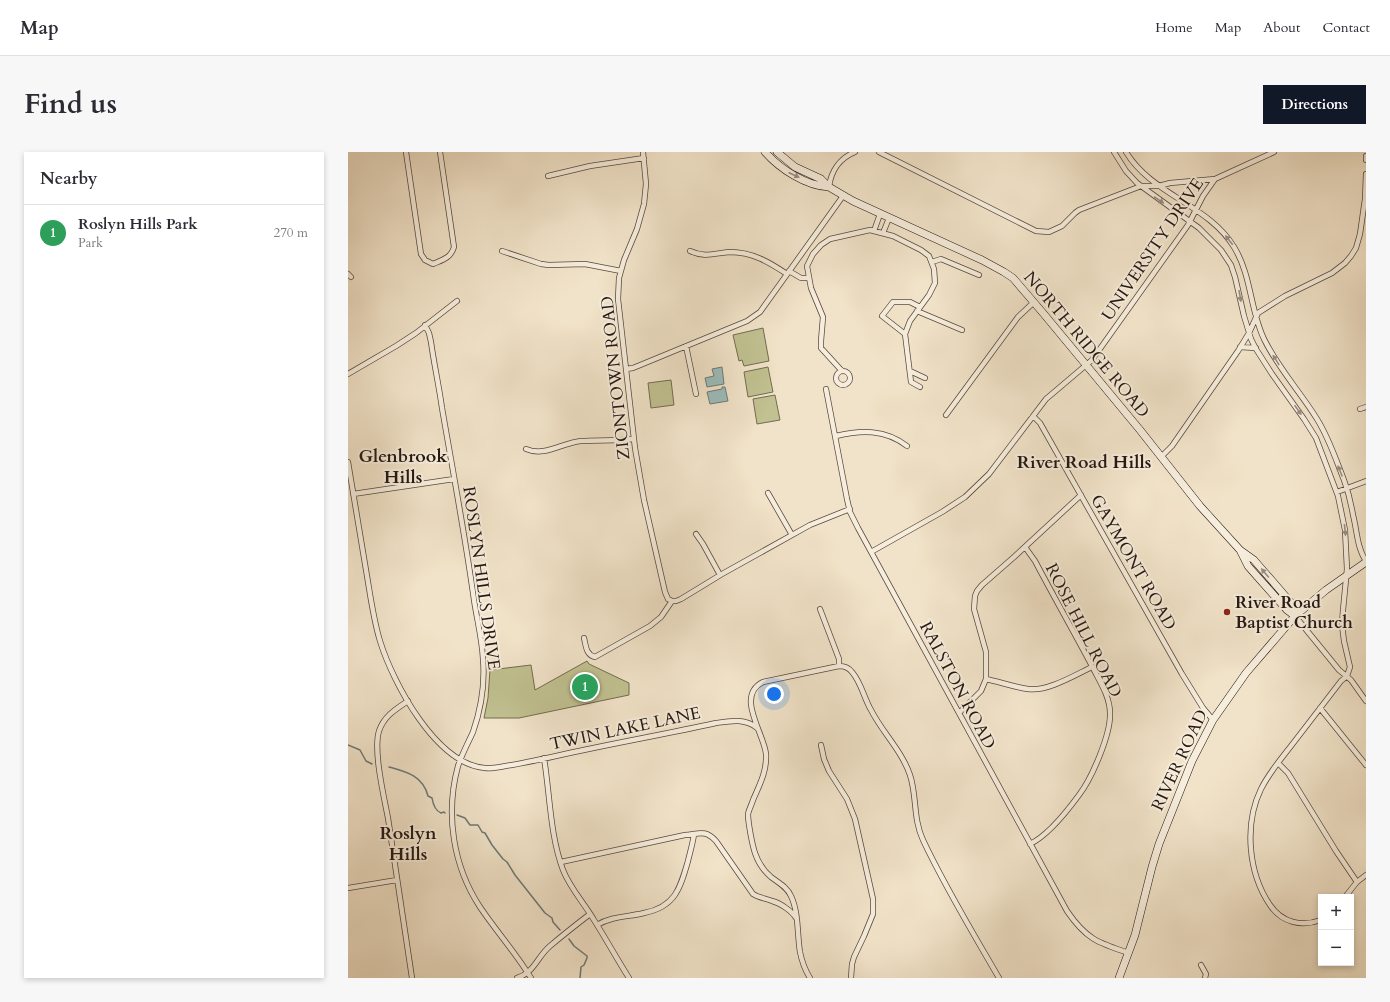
<!DOCTYPE html>
<html lang="en">
<head>
<meta charset="utf-8">
<style>
  body { margin:0; font-family:Cardo,serif; background:#f7f7f7; color:#2b2b33 }
  .controls { position:absolute; right:12px; bottom:12px; display:grid; overflow:hidden; border-radius:0px; box-shadow:0 2px 6px #0003 }
  .controls button { width:36px; height:36px; display:grid; place-items:center; padding:0; border:0; border-bottom:1px solid #e1e1e2; background:#fff; color:#2b2b33; font:20px sans-serif }
  .you { position:absolute; left:426px; top:542px; width:14px; height:14px; margin:-10px; border:3px solid #fff; border-radius:50%; background:#1a73e8; box-shadow:0 0 0 6px #1a73e833 }
  .badge { display:grid; place-items:center; width:26px; height:26px; border-radius:50%; background:#111827; color:#fff; font-size:13px; font-weight:700 }
  .pin { position:absolute; translate:-50% -50%; border:2px solid #fff; box-shadow:0 1px 4px #0006 }
  .list { margin:0; padding:0; list-style:none }
  h2 { display:flex; justify-content:space-between; align-items:center; height:52px; margin:0; padding:0 16px; font-size:17px }
  h2 small { font-size:13px; font-weight:400; color:#7c7c81 }
  .list li { display:grid; grid-template-columns:26px 1fr auto; gap:12px; align-items:center; box-sizing:border-box; height:56px; padding:0 16px; border-top:1px solid #e1e1e2 }
  .list b { display:block; font-size:15px; white-space:nowrap }
  .list p { margin:0; font-size:13px; white-space:nowrap; color:#7c7c81 }
  .list em { font-size:13px; font-style:normal; color:#7c7c81 }
  .map { position:relative; flex:none; width:1018px; height:826px; overflow:hidden; border-radius:0px }
  header { display:flex; align-items:center; gap:24px; box-sizing:border-box; height:56px; padding:0 20px; background:#fff; border-bottom:1px solid #e1e1e2 }
  header strong { font-size:19px }
  nav { display:flex; gap:22px; margin-inline-start:auto; font-size:14px }
  .intro { display:flex; align-items:center; justify-content:space-between; box-sizing:border-box; height:96px; padding:0 24px }
  h1 { margin:0; font-size:28px }
  .button { padding:10px 18px; border-radius:0px; background:#111827; color:#fff; font-size:14px; font-weight:700 }
  main { display:flex; gap:24px; padding:0 24px }
  aside { flex:1; background:#fff; border-radius:0px; box-shadow:0 2px 6px #0003 }
  .map>svg:first-child { display:block }
  .green { fill:#c1c191; stroke:#726c51 }
  .water { fill:#9cbdbc; stroke:#6c7a78 }
  .lines { fill:none; stroke-linecap:round; stroke-linejoin:round }
  .stream { stroke:#6c7a78; stroke-width:1.5 }
  .street-casing { stroke:#57493f; stroke-width:6 }
  .secondary-casing { stroke:#241611; stroke-width:8 }
  .street { stroke:#f6eddc; stroke-width:4.5 }
  .secondary { stroke:#f6eddc; stroke-width:7 }
  .oneway { fill:#988c81 }
  .poi-dot { fill:#8f2418; stroke:#f6eddc; stroke-width:1.5 }
  .labels { text-anchor:middle; stroke-width:4; stroke-linejoin:round; paint-order:stroke }
  .street-label { font-size:17px; fill:#241611; stroke:#f6eddc }
  .poi-label { font-size:17px; font-weight:bold; fill:#241611; stroke:#f6eddc; text-anchor:start }
  .neighbourhood-label { font-size:18px; font-weight:bold; fill:#241611; stroke:#f6eddc }
</style>
</head>
<body>
<header>
<strong>Map</strong>
<nav><a>Home</a><a>Map</a><a>About</a><a>Contact</a></nav>
</header>
<div class="intro"><h1>Find us</h1><a class="button">Directions</a></div>
<main>
<aside>
<h2>Nearby<small></small></h2>
<ul class="list">
<li><span class="badge" style="background:#2e9e5b">1</span><div><b>Roslyn Hills Park</b><p>Park</p></div><em>270 m</em></li>
</ul>
</aside>
<div class="map">
<svg width="1018" height="826" viewBox="0 0 1018 826">
  <rect width="100%" height="100%" fill="#f1e3c9"/>
  <filter id="stains"><feTurbulence type="fractalNoise" baseFrequency=".005" numOctaves="4"/><feColorMatrix values="0 0 0 0 .2 0 0 0 0 .09 0 0 0 0 .02 0 0 0 .5 -.17"/></filter>
  <radialGradient id="worn" r=".72"><stop offset=".6" stop-color="#630" stop-opacity="0"/><stop offset="1" stop-color="#630" stop-opacity=".3"/></radialGradient>
  <path class="green" d="M415 176 421 209 396 214 394 208 391 209 385 183Z
    M420 215 425 240 400 245 396 220Z
    M323 228 326 253 303 256 300 231Z
    M427 243 432 268 409 272 405 247Z
    M239 509 241 512 281 531V543L171 566H136L140 546 142 518 183 513 187 538Z"/>
  <path class="water" d="M374 215 376 232 359 235 357 226 366 224 364 217Z
    M374 235H377L380 249 362 252 359 240 374 237Z"/>
  <g class="lines">
    <path class="stream" d="M0 593 12 598 18 609 24 612
      M41 615C59 620 75 624 80 644L84 646C85 652 88 659 93 661L96 660 97 661
      M109 663 117 666 122 673H130L134 680 137 681 144 693 155 707 159 710 167 723 197 761 204 766 205 770 212 778
      M221 787 226 794 239 804V806L236 813 233 815 232 826"/>
    <defs>
      <path id="street" d="M58 0 73 102 77 108 85 112C94 108 103 106 106 95L92 0
        M295 0 298 32 296 52 289 77 276 108 271 126 270 147 287 296 296 348 317 440 320 447 324 449
        M531 0 674 72 688 79 701 80 714 74 727 61 731 58 793 34H811L822 31 867 27
        M766 0 778 19 789 31 851 76 873 98 883 113 887 125 896 164 903 187 908 197 924 222 956 267 968 286 990 344 997 378 999 417 995 458 994 473 996 489 1002 515 999 524 993 529C976 551 959 573 943 594 932 608 921 621 913 637 896 672 900 721 922 753 934 771 954 775 973 768
        M778 0C804 43 861 53 886 95 904 124 902 160 917 189 931 217 953 241 969 267 981 286 988 308 996 328 1000 339 1003 351 1005 363 1009 378 1009 396 1018 409
        M1018 4V8
        M200 24 242 14 296 6
        M481 35C483 19 492 6 507 0
        M526 79 532 62
        M535 81 541 66
        M154 99 193 112 201 113 237 112 273 119
        M342 99C357 106 367 101 382 100 404 100 421 110 439 122
        M584 110 593 107 631 123
        M441 119 453 126H461
        M0 122 3 125
        M569 159 614 178
        M77 173 81 181 83 190C86 212 91 234 94 256 105 320 117 383 126 448 129 468 134 487 135 507 137 531 133 557 125 580 120 591 114 602 110 614 97 662 105 714 132 755 148 779 168 801 183 826
        M557 182 534 164 545 150H562L572 155
        M338 194 348 242
        M892 195 908 196
        M278 217 285 216 399 169 412 160 495 44
        M494 219 473 196V189L475 165 463 136 459 114 465 102 473 93 482 87 522 78 545 84 573 98 581 104 586 117 587 131 581 143 562 169 557 182 563 230 572 235
        M562 219 577 226
        M488 226a7 7 0 1 1 14 0a7 7 0 1 1-14 0Z
        M0 222 48 194 68 181 109 149
        M478 237 499 347 502 360 510 376 719 759C738 787 750 791 781 801
        M1012 257 1018 255
        M598 263 670 165 686 150
        M685 264 692 271 834 522 855 556 865 568
        M488 284C513 278 537 277 559 294
        M178 297C197 305 213 291 233 289 250 288 268 289 286 287
        M813 305 824 294 890 199 901 181 910 161 937 144 984 121 997 111 1003 104 1008 96 1012 82 1017 47 1018 22
        M0 310C6 346 12 382 18 418 22 441 25 466 32 489 45 531 88 612 137 616 146 617 155 614 164 613 181 610 199 606 217 602 267 591 318 582 368 571 382 569 397 566 409 576
        M989 340 1018 329
        M420 341 444 383
        M5 342 106 327
        M348 382 355 392 372 423
        M677 395 687 409C706 445 726 480 745 516 752 530 762 545 762 561 763 582 744 626 731 643 720 658 699 684 682 692
        M523 400 594 360 617 345 641 322 698 247 744 208 840 73 855 44 867 27 926 0
        M324 449H328L333 447 374 422 462 373 502 357
        M472 457 491 507V514
        M947 464 991 518 1003 528 1018 549
        M236 486C238 494 238 503 247 505L302 474 313 465 324 449
        M638 527C652 530 666 535 680 537 699 540 727 523 744 515
        M60 549C48 557 36 564 31 579 25 599 36 645 40 666 48 719 56 773 64 826
        M972 556 1018 613
        M611 561 633 539 638 527V500L626 457 627 444 629 439 634 433 666 405 733 343
        M473 593 476 607 481 619 499 647 507 667 525 747V762L516 784 506 805 504 812 503 826
        M196 606C202 643 202 683 215 718 222 736 236 751 246 768 258 787 269 807 281 826
        M930 611 940 621 988 699 1009 730
        M213 710 337 683C351 682 357 677 368 689L405 742C411 746 417 746 424 749 432 751 444 759 448 766
        M0 736 49 728
        M997 745 1009 730 1018 723
        M249 773C264 764 280 765 296 761 327 755 332 737 340 709 342 700 345 691 346 682
        M853 813 858 822 857 826
        M169 826C186 821 189 805 202 794 215 783 229 772 242 762
        M462 826C457 818 454 810 452 800 449 782 451 761 443 744 439 735 431 731 423 725 416 719 410 710 407 701 404 692 400 670 400 662 401 657 404 652 405 648 412 632 419 619 418 602 416 581 387 544 415 530L491 514C496 514 501 516 504 520 513 530 516 546 523 558 534 580 554 599 562 623 569 644 565 667 575 688 597 735 625 781 651 826"/>
      <path id="secondary" d="M417 0C432 17 458 34 481 35
        M429 0 447 15 473 27 481 35 505 49 634 108 656 120 665 126 695 161 792 278 852 354 892 398 906 408 945 453 947 464
        M893 400 900 414 907 422 939 458 947 464
        M771 826 787 783 804 715 811 692 844 609 865 568 898 521 947 464 978 438 1018 410"/>
    </defs>
    <use href="#street" class="street-casing"/>
    <use href="#secondary" class="secondary-casing"/>
    <use href="#street" class="street"/>
    <use href="#secondary" class="secondary"/>
  </g>
  <defs><path id="oneway-solid" d="M-6-.8H1V-3.2L6.5 0L1 3.2V.8H-6Z"/></defs>
  <g class="oneway">
    <use href="#oneway-solid" transform="translate(446 23) rotate(25)"/>
    <use href="#oneway-solid" transform="translate(811 48) rotate(34)"/>
    <use href="#oneway-solid" transform="translate(881 88) rotate(-128)"/>
    <use href="#oneway-solid" transform="translate(892 144) rotate(80)"/>
    <use href="#oneway-solid" transform="translate(928 208) rotate(-122)"/>
    <use href="#oneway-solid" transform="translate(950 258) rotate(55)"/>
    <use href="#oneway-solid" transform="translate(992 319) rotate(-112)"/>
    <use href="#oneway-solid" transform="translate(997 378) rotate(84)"/>
    <use href="#oneway-solid" transform="translate(917 421) rotate(-130)"/>
  </g>
  <circle class="poi-dot" cx="879" cy="460" r="4"/>
  <g class="labels">
    <g class="street-label">
      <text transform="translate(804 97) rotate(-56)" y="6">UNIVERSITY DRIVE</text>
      <text transform="translate(739 192) rotate(50)" y="6">NORTH RIDGE ROAD</text>
      <text transform="translate(267 226) rotate(-96)" y="6">ZIONTOWN ROAD</text>
      <text transform="translate(786 410) rotate(60)" y="6">GAYMONT ROAD</text>
      <text transform="translate(134 426) rotate(82)" y="6">ROSLYN HILLS DRIVE</text>
      <text transform="translate(736 478) rotate(63)" y="6">ROSE HILL ROAD</text>
      <text transform="translate(610 533) rotate(62)" y="6">RALSTON ROAD</text>
      <text transform="translate(277 576) rotate(-12)" y="6">TWIN LAKE LANE</text>
      <text transform="translate(831 608) rotate(-65)" y="6">RIVER ROAD</text>
    </g>
    <g class="poi-label">
      <text x="887" y="456">River Road<tspan x="887" dy="20">Baptist Church</tspan></text>
    </g>
    <g class="neighbourhood-label">
      <text x="55" y="310">Glenbrook<tspan x="55" dy="21">Hills</tspan></text>
      <text x="736" y="316">River Road Hills</text>
      <text x="60" y="687">Roslyn<tspan x="60" dy="21">Hills</tspan></text>
    </g>
  </g>
  <rect width="100%" height="100%" filter="url(#stains)"/>
  <rect width="100%" height="100%" fill="url(#worn)"/>
</svg>
<div class="controls">
<button>+</button>
<button>−</button>
</div>
<div class="you"></div>
<div class="pin badge" style="left:237px;top:535px;background:#2e9e5b">1</div>
</div>
</main>
</body>
</html>
